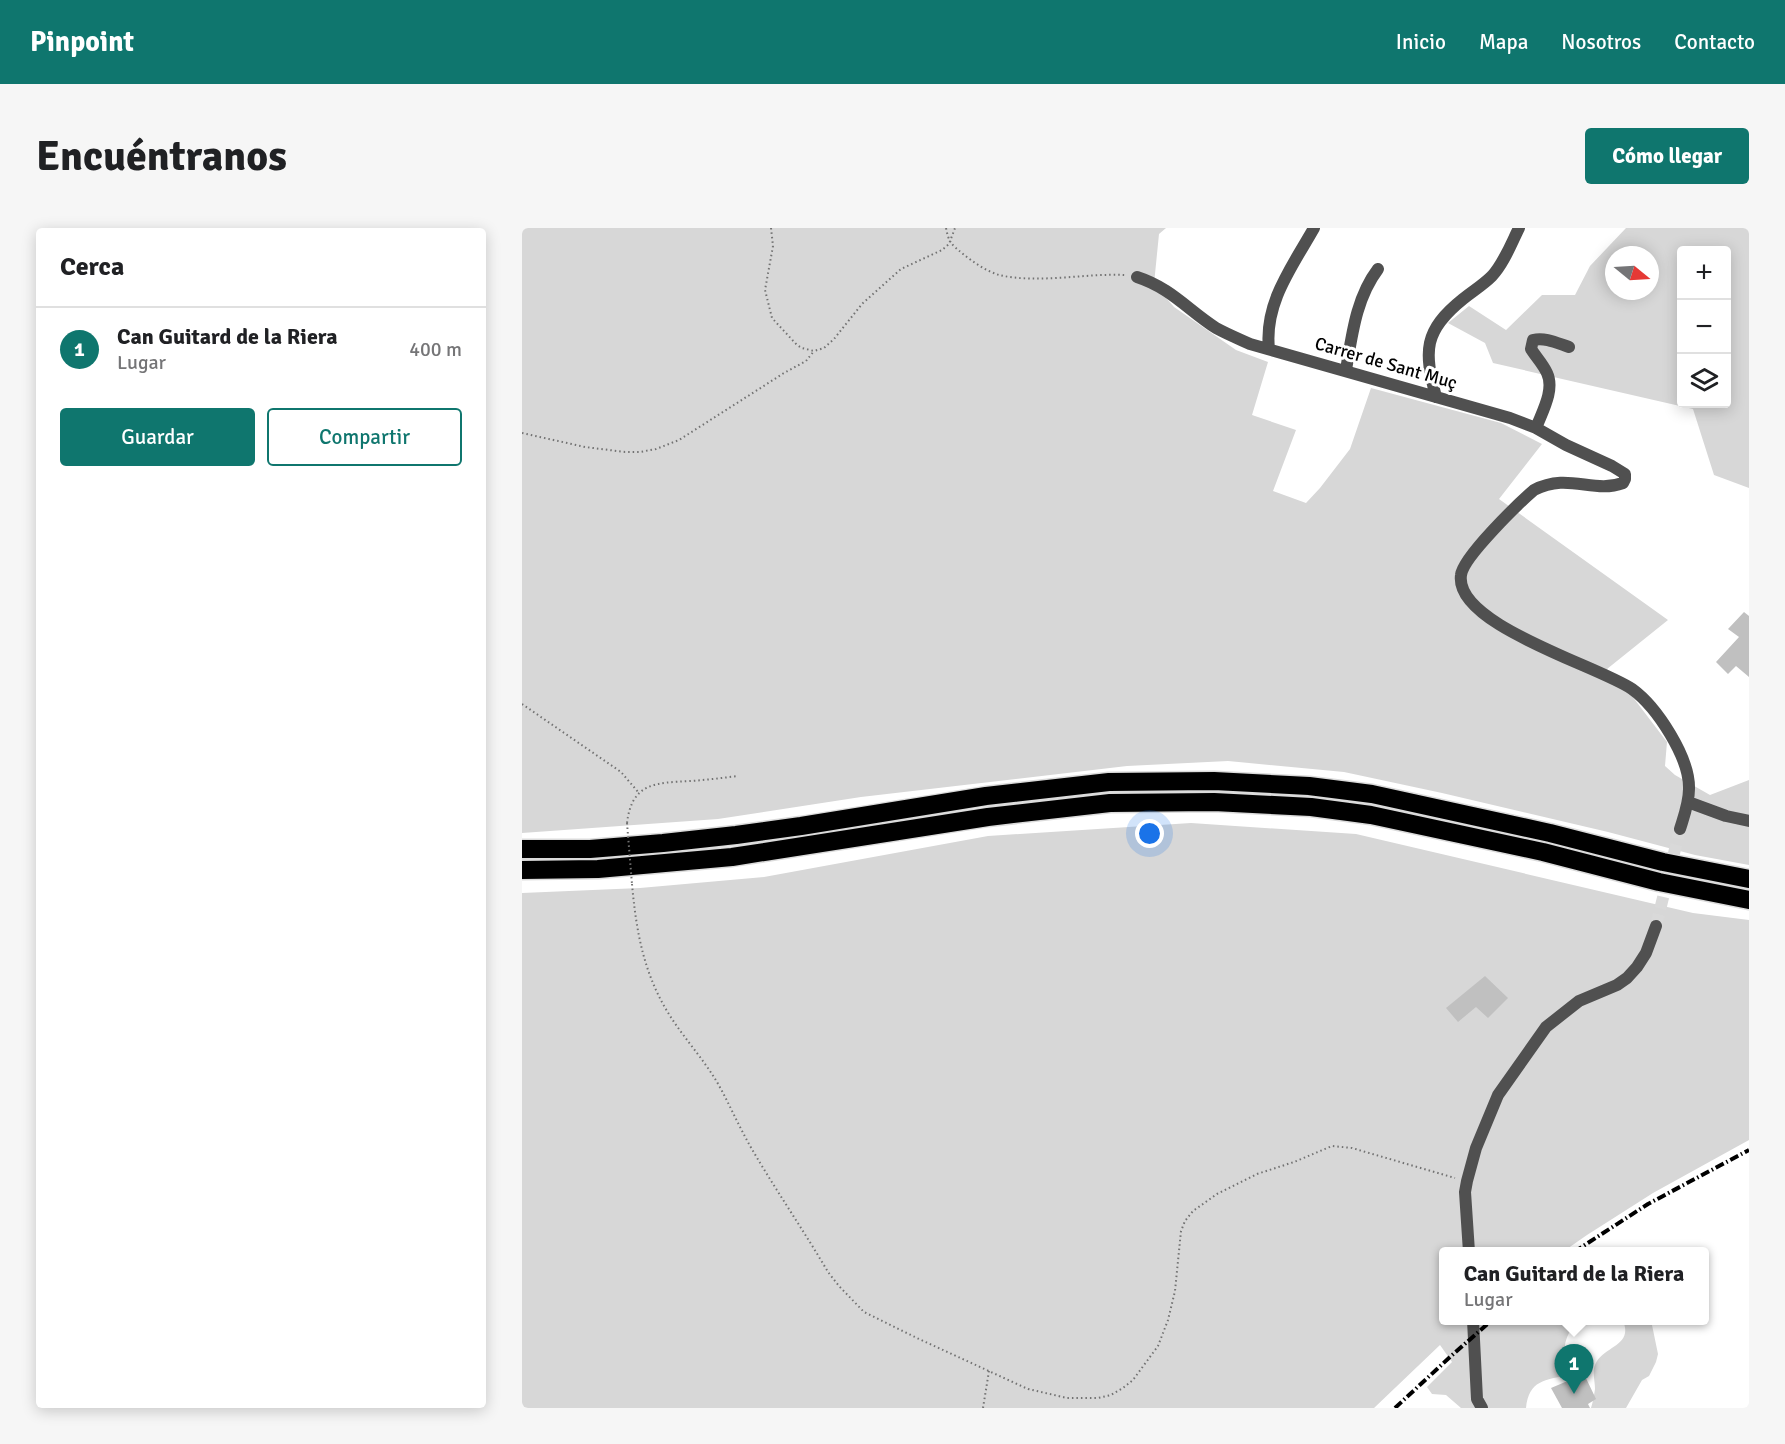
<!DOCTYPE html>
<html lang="es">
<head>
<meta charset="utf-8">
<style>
  body { margin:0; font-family:Signika,sans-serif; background:#f6f6f6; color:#202124 }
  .controls { position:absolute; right:18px; top:18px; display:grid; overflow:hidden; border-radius:6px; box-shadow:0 3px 15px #0003 }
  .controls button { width:54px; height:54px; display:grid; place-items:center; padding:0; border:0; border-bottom:2px solid #e0e0e0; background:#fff; color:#202124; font:30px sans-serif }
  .compass { position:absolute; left:1083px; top:18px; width:54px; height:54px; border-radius:50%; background:#fff; box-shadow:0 3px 15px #0003; rotate:108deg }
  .you { position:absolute; left:628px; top:606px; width:21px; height:21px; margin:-15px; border:4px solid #fff; border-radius:50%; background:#1a73e8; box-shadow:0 0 0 9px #1a73e833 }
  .badge { display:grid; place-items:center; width:39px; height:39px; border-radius:50%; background:#0f766e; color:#fff; font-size:20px; font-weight:700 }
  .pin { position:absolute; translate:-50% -50px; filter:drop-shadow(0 2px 3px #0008) }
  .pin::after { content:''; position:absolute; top:32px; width:21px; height:18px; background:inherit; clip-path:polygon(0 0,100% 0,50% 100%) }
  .popup { position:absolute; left:917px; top:1019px; width:270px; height:78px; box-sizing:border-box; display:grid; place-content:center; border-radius:6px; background:#fff; filter:drop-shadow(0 2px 4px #0005); font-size:20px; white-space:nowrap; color:#757577 }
  .popup b { font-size:22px; color:#202124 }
  .popup::after { content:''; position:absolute; left:50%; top:100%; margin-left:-12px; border:12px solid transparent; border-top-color:#fff }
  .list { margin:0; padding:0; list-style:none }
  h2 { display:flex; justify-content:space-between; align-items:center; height:78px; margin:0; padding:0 24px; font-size:26px }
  h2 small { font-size:20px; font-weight:400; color:#757577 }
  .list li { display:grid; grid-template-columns:39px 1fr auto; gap:18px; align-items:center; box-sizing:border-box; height:84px; padding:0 24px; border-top:2px solid #e0e0e0 }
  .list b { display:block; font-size:22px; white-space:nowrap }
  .list p { margin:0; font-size:20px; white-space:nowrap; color:#757577 }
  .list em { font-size:20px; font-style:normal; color:#757577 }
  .actions { display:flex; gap:12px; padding:18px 24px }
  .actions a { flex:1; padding:14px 0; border:2px solid #0f766e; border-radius:6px; text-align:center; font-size:21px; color:#0f766e }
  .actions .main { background:#0f766e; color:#fff }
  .icon { flex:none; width:33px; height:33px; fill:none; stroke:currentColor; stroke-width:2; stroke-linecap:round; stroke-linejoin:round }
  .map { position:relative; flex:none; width:1227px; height:1180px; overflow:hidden; border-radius:6px }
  header { display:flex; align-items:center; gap:36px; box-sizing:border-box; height:84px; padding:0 30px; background:#0f766e; color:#fff }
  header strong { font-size:28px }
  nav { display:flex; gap:33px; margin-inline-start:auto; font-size:21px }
  .intro { display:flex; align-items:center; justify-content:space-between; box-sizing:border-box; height:144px; padding:0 36px }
  h1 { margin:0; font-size:42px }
  .button { padding:15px 27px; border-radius:6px; background:#0f766e; color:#fff; font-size:21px; font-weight:700 }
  main { display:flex; gap:36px; padding:0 36px }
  aside { flex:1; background:#fff; border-radius:6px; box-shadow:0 3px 15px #0003 }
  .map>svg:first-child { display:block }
  .green { fill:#d7d7d7; fill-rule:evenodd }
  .building { fill:#c0c0c0 }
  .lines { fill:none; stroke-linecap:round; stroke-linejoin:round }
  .minor-tunnel { stroke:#d9d9d9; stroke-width:12; stroke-dasharray:12 6; stroke-linecap:butt }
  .highway-casing { stroke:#dbdbdb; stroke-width:21 }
  .path { stroke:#727272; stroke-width:2; stroke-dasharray:1.5 3; stroke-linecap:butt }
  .minor { stroke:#505050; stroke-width:12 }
  .highway { stroke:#000; stroke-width:18 }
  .rail { stroke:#000; stroke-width:4; stroke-dasharray:9 3 1.5 3; stroke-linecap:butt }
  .path-bridge { stroke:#727272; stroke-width:2; stroke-dasharray:1.5 3; stroke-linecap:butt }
  .labels { text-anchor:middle; stroke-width:6; stroke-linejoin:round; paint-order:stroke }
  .street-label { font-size:18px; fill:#000; stroke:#fff }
</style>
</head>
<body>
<header>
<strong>Pinpoint</strong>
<nav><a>Inicio</a><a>Mapa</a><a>Nosotros</a><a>Contacto</a></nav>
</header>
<div class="intro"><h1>Encuéntranos</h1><a class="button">Cómo llegar</a></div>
<main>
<aside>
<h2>Cerca<small></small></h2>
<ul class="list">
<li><span class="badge">1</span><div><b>Can Guitard de la Riera</b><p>Lugar</p></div><em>400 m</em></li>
</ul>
<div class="actions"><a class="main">Guardar</a><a>Compartir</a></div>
</aside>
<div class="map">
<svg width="1227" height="1180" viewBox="0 0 1227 1180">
  <rect width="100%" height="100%" fill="#fff"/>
  <path class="green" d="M0 0H644L637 6 632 56 652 79 714 122 746 134 730 187 774 202 751 263 784 275 798 260 828 221 849 160 979 195 1020 216 977 271 1146 392 1085 441 1110 468 1145 514 1143 538 1153 547 1188 567 1227 552V637L1173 627 1086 604 920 565 822 544 706 533 605 538 339 569 196 591 0 605Z
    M1104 0H1227V260L1192 247 1171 181 971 135 963 115 926 95 947 78 984 102 1020 67H1053L1068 38ZM1160 22H1204V176H1160ZM1092 27H1128V63H1092Z
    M669 595 834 606 1171 685 1227 692V912L1131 965 1065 1007 1042 1023 922 1024V1092L1054 1093C1037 1120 1044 1118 1047 1147 1023 1152 1007 1152 1004 1180H939L924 1167 910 1166 905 1159 930 1134 918 1117 852 1180H0V665L118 660 242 649 466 608Z
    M1101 1093H1131L1130 1097 1136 1126 1134 1134 1127 1148 1120 1152 1104 1180H1069C1071 1174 1072 1167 1073 1161 1073 1151 1069 1142 1075 1133 1085 1118 1111 1116 1101 1093Z"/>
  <path class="building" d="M1222 384 1227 388V449L1214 438 1206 446 1194 434 1217 409 1206 401Z
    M963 748 986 770 966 790 954 779 936 794 924 780Z
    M1062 1146 1074 1171 1066 1176 1068 1180H1040L1029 1160Z"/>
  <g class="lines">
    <path class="minor-tunnel" d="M1134 698 1158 601"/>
    <defs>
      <path id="highway" d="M0 621H68L141 615 214 607 279 598 464 568 587 554 692 553 787 558 850 566 1028 605 1141 634 1227 651
        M0 642 76 641 210 629 466 589 588 575 692 574 789 579 849 587 1021 624 1137 654 1227 672"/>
    </defs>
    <use href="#highway" class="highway-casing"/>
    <path class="path" d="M249 0 251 18 243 62 250 90 275 117 280 120 292 123 302 120 312 111 340 76 379 41 420 22 427 16 433 0
      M424 0C427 15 429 16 441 26 451 34 464 43 477 47 515 56 564 45 603 47
      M0 205 63 219 103 224H118L134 221 157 212 262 145 284 133 292 123
      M0 476 99 544 117 565
      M105 595C110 554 134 555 168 553 184 552 200 550 216 548
      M110 656C114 701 121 743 145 783 160 808 180 829 195 854 208 877 218 901 231 923 255 964 282 1003 306 1044L317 1058 342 1084 397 1111 506 1161 545 1170H576L589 1167 601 1160 611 1152 636 1118 646 1092 653 1063 659 1003 663 993 671 983 695 966 735 946 772 934 810 918 830 920 933 950
      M461 1180 467 1143"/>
    <path class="minor" d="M615 49C649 60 666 82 694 100 705 106 717 111 728 116L988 190 1014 200 1044 217 1090 238 1103 246V251L1101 255C1071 266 1046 244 1012 262 997 275 941 329 939 347 932 397 1077 438 1110 461 1135 479 1168 530 1167 561 1167 575 1162 588 1158 601
      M747 121C742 75 770 39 792 0
      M824 142C830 107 834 70 856 41
      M914 169C902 123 901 103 941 71 951 63 961 57 970 48 982 35 989 16 997 0
      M1014 200C1020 184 1033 162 1025 145 1021 136 1014 129 1009 121L1011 112C1023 109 1035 115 1047 119
      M1166 574 1204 588 1227 593
      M947 1024 943 964 945 953 954 920 976 867 1024 799 1057 773 1095 757 1105 750 1115 739 1124 725 1134 698
      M951 1092 955 1171 960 1180"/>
    <use href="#highway" class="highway"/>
    <path class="rail" d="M1052 1024 1126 976 1227 922
      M873 1180 928 1129 970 1092"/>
    <path class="path-bridge" d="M105 595 110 656"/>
  </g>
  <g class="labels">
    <g class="street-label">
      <text transform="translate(864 135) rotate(16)" y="6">Carrer de Sant Muç</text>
    </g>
  </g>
</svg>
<div class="controls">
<button>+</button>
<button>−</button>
<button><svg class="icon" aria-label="layers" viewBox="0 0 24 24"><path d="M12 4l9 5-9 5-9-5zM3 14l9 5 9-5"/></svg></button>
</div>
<svg class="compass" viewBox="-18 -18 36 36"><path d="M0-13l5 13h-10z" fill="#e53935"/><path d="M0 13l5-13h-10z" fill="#757577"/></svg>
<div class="you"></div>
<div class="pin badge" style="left:1052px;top:1166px">1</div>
<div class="popup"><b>Can Guitard de la Riera</b>Lugar</div>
</div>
</main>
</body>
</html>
